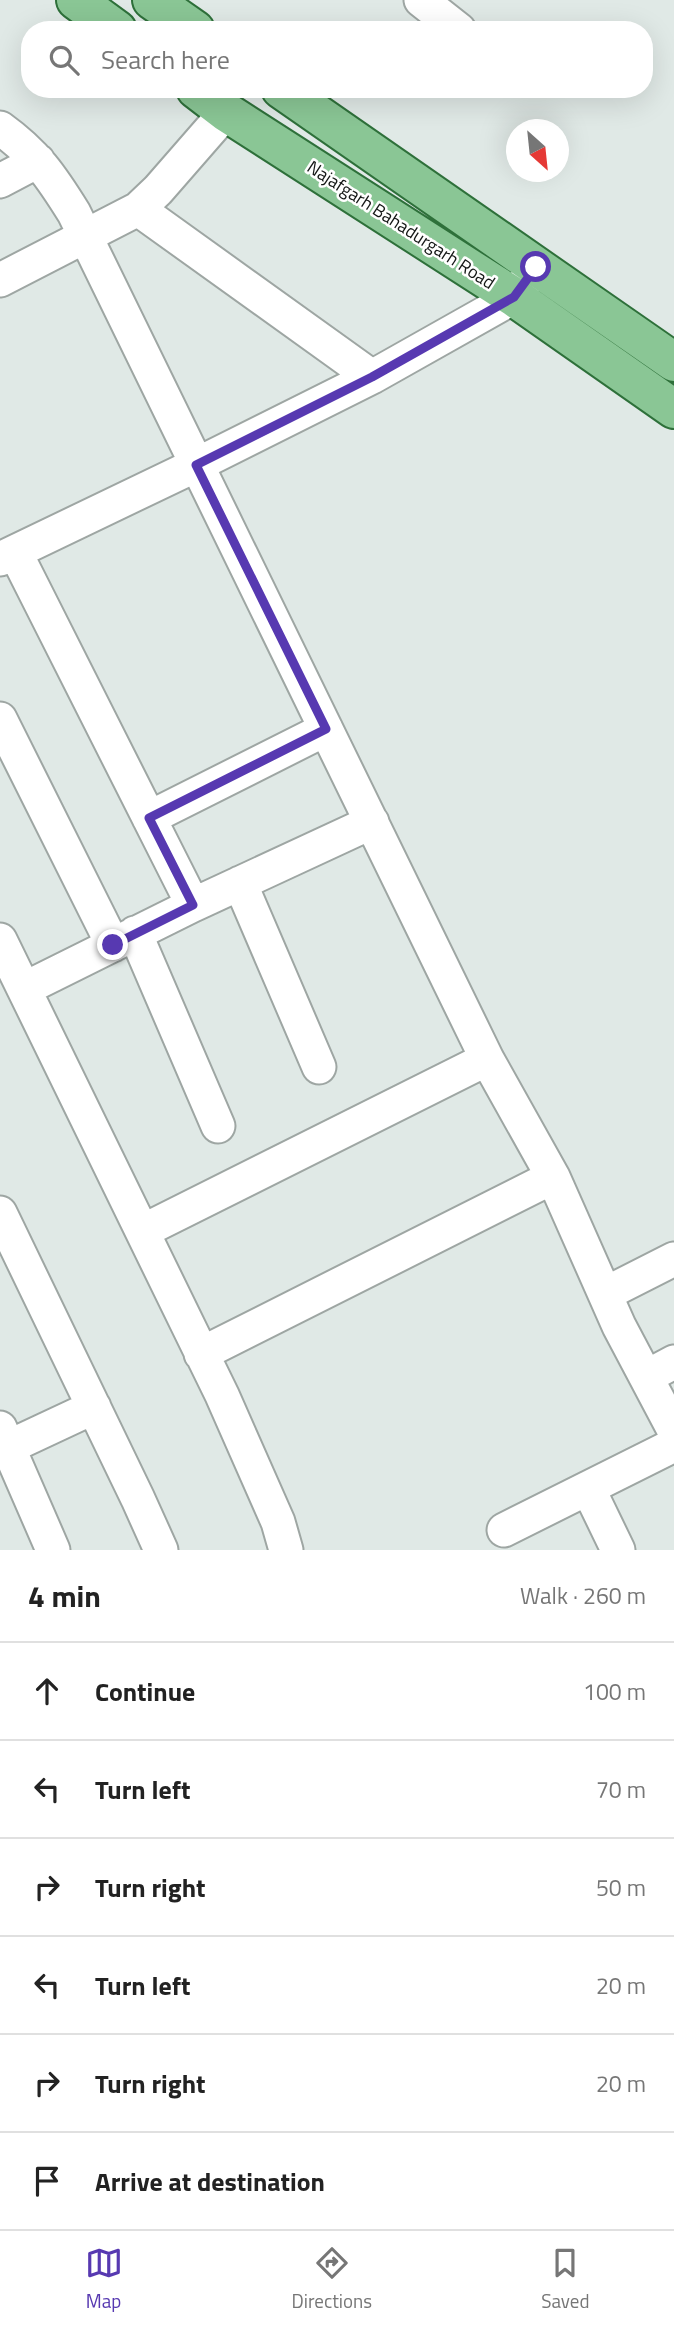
<!DOCTYPE html>
<html lang="en">
<head>
<meta charset="utf-8">
<style>
  body { margin:0; font-family:"Titillium Web",sans-serif; background:#f6f6f6; color:#222 }
  .compass { position:absolute; left:506px; top:119px; width:63px; height:63px; border-radius:50%; background:#fff; box-shadow:0 7px 28px #0002; rotate:153deg }
  .stop { position:absolute; width:21px; height:21px; margin:-16px; border:5px solid #5739b1; border-radius:50%; background:#fff }
  .stop.end { background:#5739b1; border-color:#fff; box-shadow:0 2px 7px #0008 }
  .list { margin:0; padding:0; list-style:none }
  h2 { display:flex; justify-content:space-between; align-items:center; height:91px; margin:0; padding:0 28px; font-size:30px }
  h2 small { font-size:23px; font-weight:400; color:#767676 }
  .list li { display:grid; grid-template-columns:46px 1fr auto; gap:21px; align-items:center; box-sizing:border-box; height:98px; padding:0 28px; border-top:2px solid #e0e0e0 }
  .list b { display:block; font-size:26px; white-space:nowrap }
  .list em { font-size:23px; font-style:normal; color:#767676 }
  .icon { flex:none; width:38px; height:38px; fill:none; stroke:currentColor; stroke-width:2; stroke-linecap:round; stroke-linejoin:round }
  .map { position:relative; flex:none; width:674px; height:1550px; overflow:hidden }
  .search { position:absolute; background:#fff; box-shadow:0 7px 28px #0002; left:21px; right:21px; top:21px; height:77px; display:flex; align-items:center; gap:18px; box-sizing:border-box; padding:0 24px; border-radius:28px; color:#767676; font-size:26px }
  .sheet { height:679px; background:#fff }
  nav { display:flex; justify-content:space-around; align-items:center; box-sizing:border-box; height:98px; border-top:2px solid #e0e0e0; background:#fff; font-size:19px; color:#767676 }
  nav a { display:grid; justify-items:center; gap:4px }
  nav .on { color:#5739b1 }
  .map>svg:first-child { display:block }
  .lines { fill:none; stroke-linecap:round; stroke-linejoin:round }
  .minor-casing { stroke:#9ea6a3; stroke-width:37 }
  .major-casing { stroke:#2e703a; stroke-width:42 }
  .minor { stroke:#fff; stroke-width:33 }
  .major { stroke:#8ac695; stroke-width:38 }
  .route { stroke:#5739b1; stroke-width:9 }
  .labels { text-anchor:middle; stroke-width:5; stroke-linejoin:round; paint-order:stroke }
  .street-label { font-size:18px; fill:#141716; stroke:#fff }
</style>
</head>
<body>
<div class="map">
<svg width="674" height="1550" viewBox="0 0 674 1550">
  <rect width="100%" height="100%" fill="#e0e9e6"/>
  <g class="lines">
    <defs>
      <path id="minor" d="M421 0 459 30
        M0 128C36 154 51 176 74 213L487 1059 553 1177 619 1326 674 1430
        M0 181 38 161
        M138 209 372 377
        M0 280 138 209 158 190 226 112
        M15 552 193 905
        M0 559 196 465 372 377 514 297 527 279
        M0 719 113 945
        M149 818 326 729
        M240 883 319 1067
        M135 933 218 1126
        M0 940 222 1395 278 1522 286 1550
        M24 989 193 905 372 822
        M0 1213 138 1499 161 1550
        M143 1231 487 1059
        M605 1294 674 1259
        M201 1354 553 1177
        M646 1377 674 1362
        M0 1428 53 1550
        M0 1451 94 1407
        M588 1488 618 1550
        M504 1530 674 1445"/>
      <path id="major" d="M76 0 117 30
        M152 0 195 30
        M196 89 226 112 514 297 674 409
        M281 89 674 362"/>
    </defs>
    <use href="#minor" class="minor-casing"/>
    <use href="#major" class="major-casing"/>
    <use href="#minor" class="minor"/>
    <use href="#major" class="major"/>
  </g>
  <g class="lines">
    <path class="route" d="M113 945 193 905 149 818 326 729 196 465 372 377 514 297 536 267"/>
  </g>
  <g class="labels">
    <g class="street-label">
      <text transform="translate(401 225) rotate(33)" y="6">Najafgarh Bahadurgarh Road</text>
    </g>
  </g>
</svg>
<svg class="compass" viewBox="-18 -18 36 36"><path d="M0-13l5 13h-10z" fill="#e53935"/><path d="M0 13l5-13h-10z" fill="#767676"/></svg>
<div class="stop" style="left:536px;top:267px"></div>
<div class="stop end" style="left:113px;top:945px"></div>
<div class="search"><svg class="icon" aria-label="search" viewBox="0 0 24 24"><circle cx="10" cy="10" r="6"/><path d="M15 15l6 6"/></svg>Search here</div>
</div>
<section class="sheet">
<h2>4 min<small>Walk · 260 m</small></h2>
<ul class="list">
<li><svg class="icon" aria-label="ahead" viewBox="0 0 24 24"><path d="M12 20V5M6 11l6-6 6 6"/></svg><div><b>Continue</b></div><em>100 m</em></li>
<li><svg class="icon" aria-label="left" viewBox="0 0 24 24"><path d="M17 20v-9H6M10 6l-5 5 5 5"/></svg><div><b>Turn left</b></div><em>70 m</em></li>
<li><svg class="icon" aria-label="right" viewBox="0 0 24 24"><path d="M7 20v-9h11M14 6l5 5-5 5"/></svg><div><b>Turn right</b></div><em>50 m</em></li>
<li><svg class="icon" aria-label="left" viewBox="0 0 24 24"><path d="M17 20v-9H6M10 6l-5 5 5 5"/></svg><div><b>Turn left</b></div><em>20 m</em></li>
<li><svg class="icon" aria-label="right" viewBox="0 0 24 24"><path d="M7 20v-9h11M14 6l5 5-5 5"/></svg><div><b>Turn right</b></div><em>20 m</em></li>
<li><svg class="icon" aria-label="arrive" viewBox="0 0 24 24"><path d="M6 21V4h12l-3 4 3 4H6"/></svg><div><b>Arrive at destination</b></div></li>
</ul>
</section>
<nav>
<a class="on"><svg class="icon" aria-label="map" viewBox="0 0 24 24"><path d="M3 6l6-2 6 2 6-2v14l-6 2-6-2-6 2zM9 4v14M15 6v14"/></svg>Map</a>
<a><svg class="icon" aria-label="directions" viewBox="0 0 24 24"><path d="M12 3l9 9-9 9-9-9zM9 14v-3h6M13 9l2 2-2 2"/></svg>Directions</a>
<a><svg class="icon" aria-label="saved" viewBox="0 0 24 24"><path d="M7 4h10v16l-5-4-5 4z"/></svg>Saved</a>
</nav>
</body>
</html>
